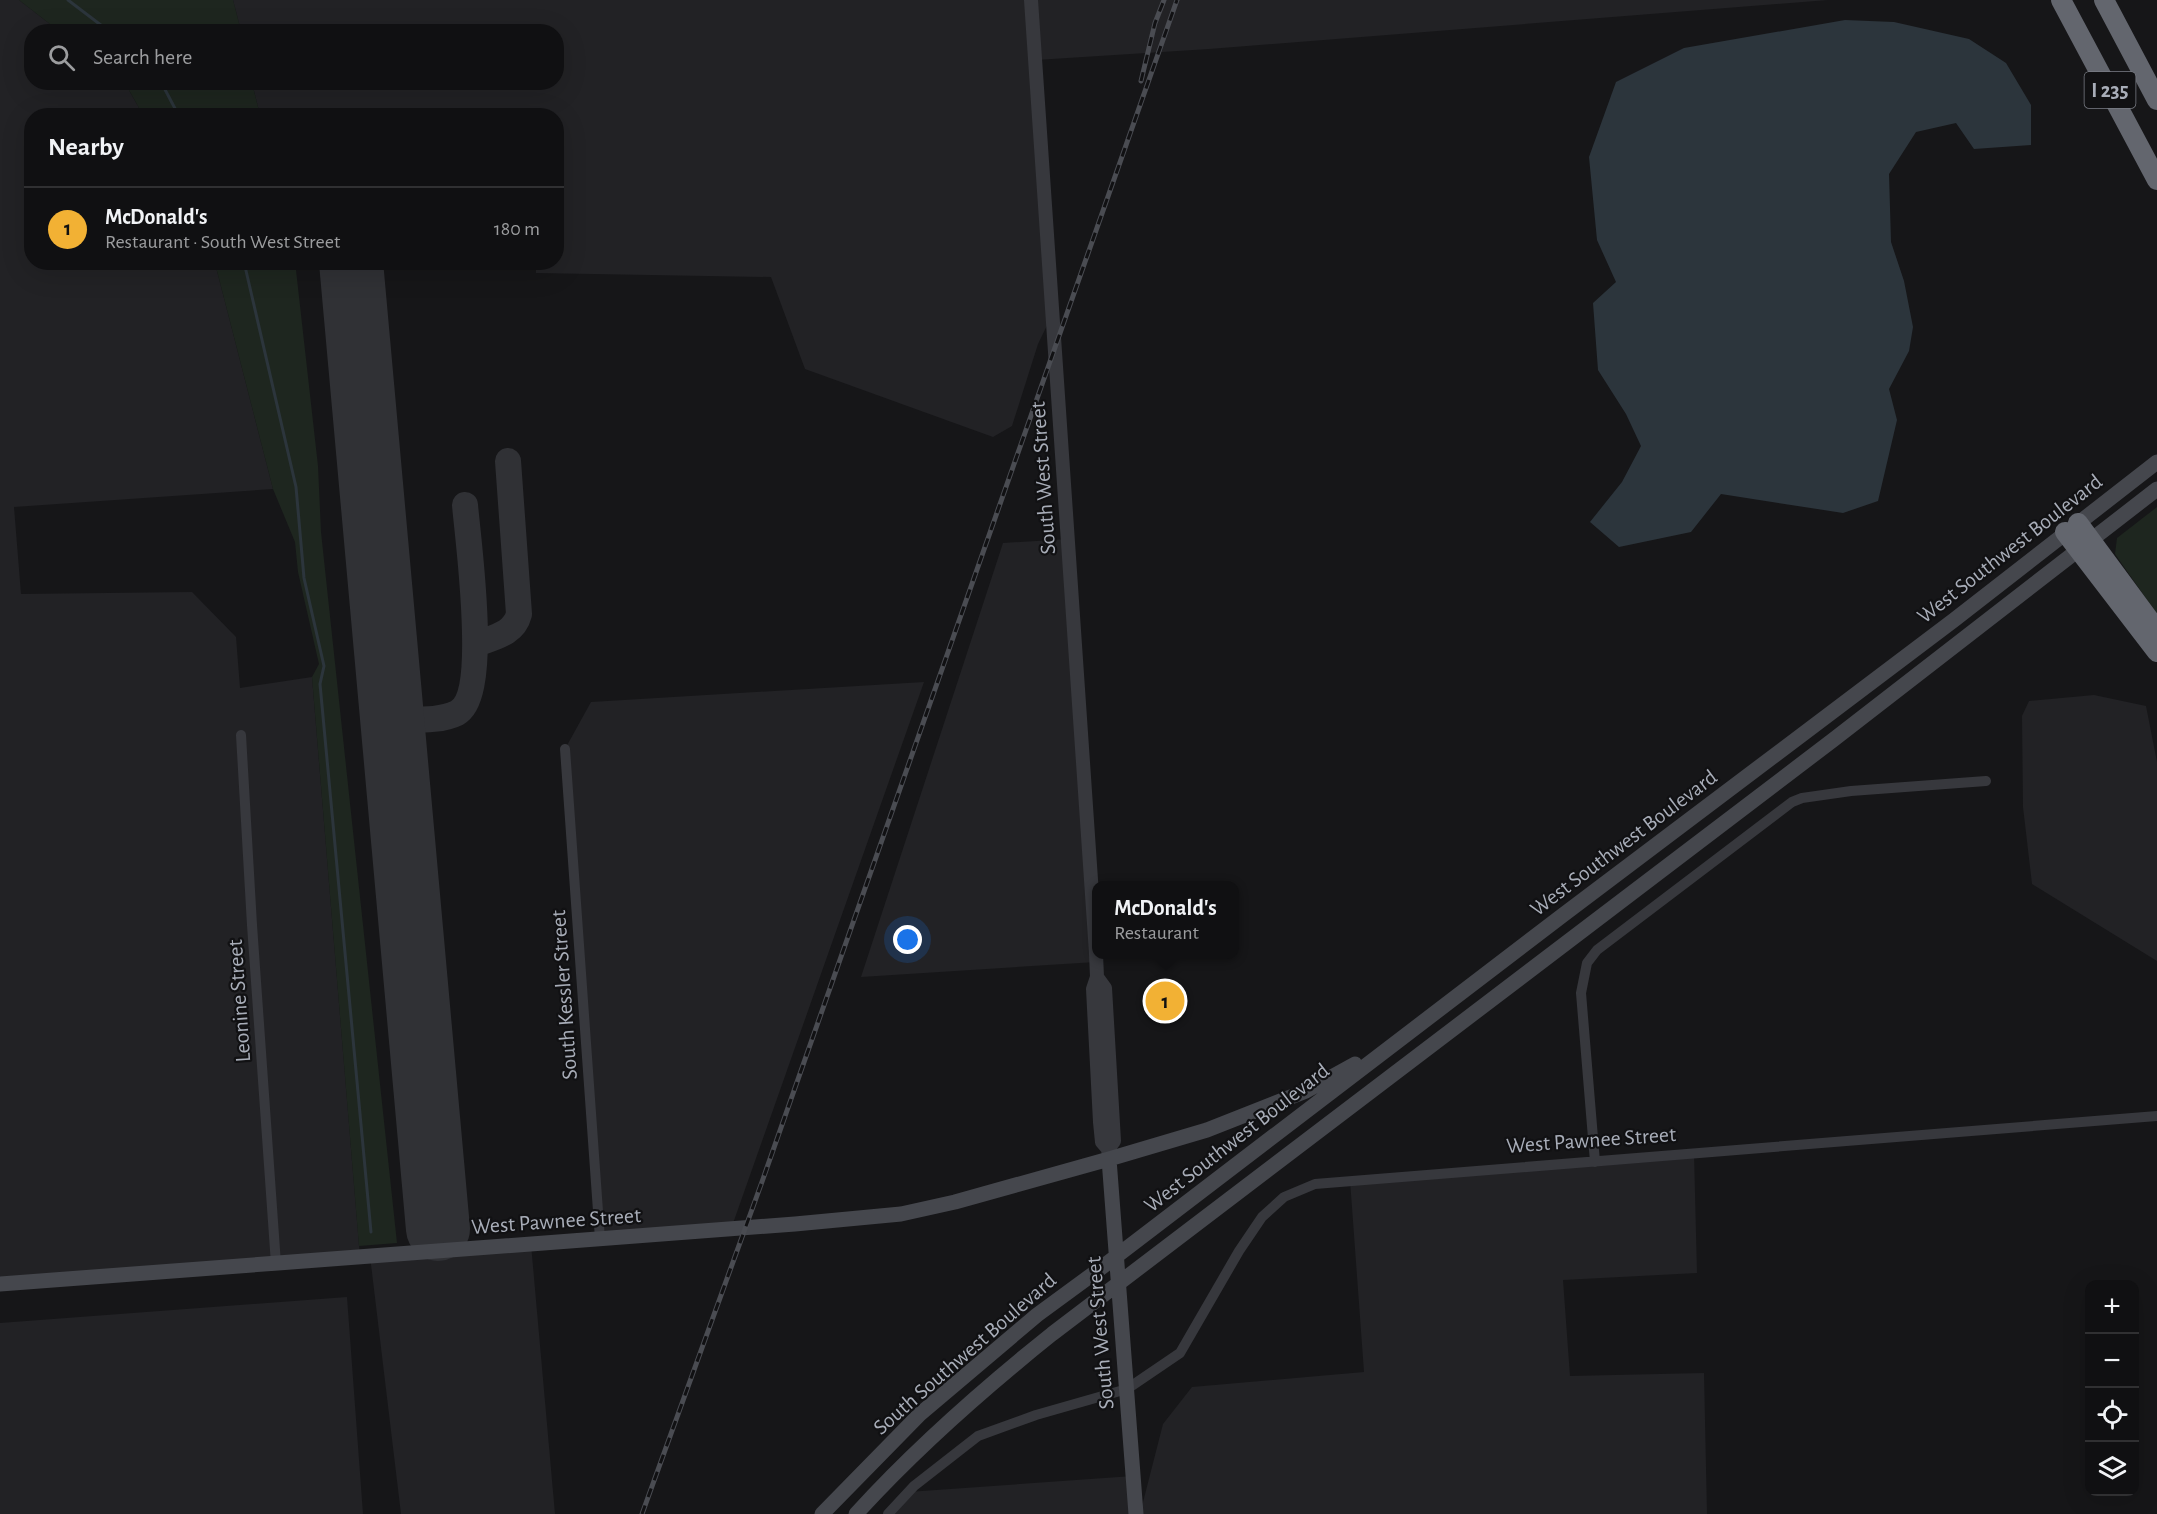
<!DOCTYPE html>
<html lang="en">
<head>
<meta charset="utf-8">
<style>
  body { margin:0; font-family:"Alegreya Sans",sans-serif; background:#19191b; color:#f1f3f6 }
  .controls { position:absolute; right:18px; bottom:18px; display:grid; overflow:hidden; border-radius:12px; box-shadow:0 6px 24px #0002 }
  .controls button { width:54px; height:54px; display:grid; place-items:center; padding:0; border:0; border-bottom:2px solid #303032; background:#101012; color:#f1f3f6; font:30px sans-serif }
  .you { position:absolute; left:908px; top:940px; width:21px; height:21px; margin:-15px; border:4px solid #fff; border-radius:50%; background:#1a73e8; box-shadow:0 0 0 9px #1a73e833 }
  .badge { display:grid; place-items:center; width:39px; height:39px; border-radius:50%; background:#f2b134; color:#111; font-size:20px; font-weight:700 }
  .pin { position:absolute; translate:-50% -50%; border:3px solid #fff; box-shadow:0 2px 6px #0006 }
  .popup { position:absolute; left:1092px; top:881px; width:147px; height:78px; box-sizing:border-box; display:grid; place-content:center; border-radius:12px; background:#101012; filter:drop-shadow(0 2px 4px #0005); font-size:20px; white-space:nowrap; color:#9c9d9f }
  .popup b { font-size:22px; color:#f1f3f6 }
  .popup::after { content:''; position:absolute; left:50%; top:100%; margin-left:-12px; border:12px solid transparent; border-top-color:#101012 }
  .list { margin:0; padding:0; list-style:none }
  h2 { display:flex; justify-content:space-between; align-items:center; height:78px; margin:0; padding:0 24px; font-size:26px }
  h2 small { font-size:20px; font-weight:400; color:#9c9d9f }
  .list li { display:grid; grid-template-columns:39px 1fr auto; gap:18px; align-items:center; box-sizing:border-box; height:84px; padding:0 24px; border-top:2px solid #303032 }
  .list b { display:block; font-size:22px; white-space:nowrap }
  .list p { margin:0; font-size:20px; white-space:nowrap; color:#9c9d9f }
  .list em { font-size:20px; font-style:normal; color:#9c9d9f }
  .icon { flex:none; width:33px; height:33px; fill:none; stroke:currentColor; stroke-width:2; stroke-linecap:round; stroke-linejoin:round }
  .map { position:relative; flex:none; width:2157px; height:1514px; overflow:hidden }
  .search { position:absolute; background:#101012; box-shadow:0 6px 24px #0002; left:24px; top:24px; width:540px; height:66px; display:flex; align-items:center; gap:15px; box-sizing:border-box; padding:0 21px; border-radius:24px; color:#9c9d9f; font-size:22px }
  .panel { position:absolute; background:#101012; box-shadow:0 6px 24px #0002; left:24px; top:108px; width:540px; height:162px; border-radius:24px }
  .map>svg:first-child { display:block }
  .built { fill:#222225 }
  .green { fill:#1e261f }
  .water { fill:#2c353c }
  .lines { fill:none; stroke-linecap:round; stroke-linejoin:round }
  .stream { stroke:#2c353c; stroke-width:3 }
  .taxiway { stroke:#303135; stroke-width:26 }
  .runway { stroke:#303135; stroke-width:64 }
  .minor { stroke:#37383d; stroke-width:10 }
  .tertiary { stroke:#37383d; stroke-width:14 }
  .secondary { stroke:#45474d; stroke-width:15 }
  .motorway { stroke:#63666e; stroke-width:20 }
  .rail-casing { stroke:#4a4c52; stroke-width:5 }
  .rail { stroke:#111113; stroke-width:3; stroke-dasharray:9; stroke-linecap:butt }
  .labels { text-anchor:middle; stroke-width:4.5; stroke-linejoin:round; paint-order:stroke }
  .shield { fill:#111113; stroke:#7b7e86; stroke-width:1.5 }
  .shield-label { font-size:21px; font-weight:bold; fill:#a8adb8 }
  .street-label { font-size:22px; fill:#a8adb8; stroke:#111113 }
</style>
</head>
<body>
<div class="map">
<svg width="2157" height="1514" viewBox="0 0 2157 1514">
  <rect width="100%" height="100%" fill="#161618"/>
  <path class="built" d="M0 0H19L59 31 32 32V82L125 83 143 115 32 116V262L215 263 273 489 14 507 21 594 192 592 236 637 240 688 312 677 360 1257 0 1284Z
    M233 0H1828L1209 49 1036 60 1054 311 1038 344 1012 426 993 437 805 369 771 277 536 273V263L556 262V116L523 115 522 110 463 116 260 115 252 83 556 82V32L241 31Z
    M1069 539 1096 962 861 977 1003 543Z
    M924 682 731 1229 600 1239 565 749 591 702Z
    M2094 695 2146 706 2157 762V961L2032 884 2023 807 2022 716 2029 701Z
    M1694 1153 1697 1273 1563 1280 1570 1376 1704 1373 1707 1514H1140L1163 1424 1192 1387 1364 1372 1350 1180Z
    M531 1244 555 1514H401L370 1256Z
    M347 1297 363 1514H0V1323Z
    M1133 1476 1136 1514H889L908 1492Z"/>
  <path class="green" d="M19 0H233L241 31H59Z
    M125 83H252L260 115H143Z
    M215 263H294L296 270 318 466 321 532 397 1243 359 1246 312 677 319 664 298 572 295 542 273 489Z
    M2157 507V614L2115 554 2117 538Z"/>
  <path class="water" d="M1845 20 1894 22 1969 39 2006 63 2031 105V145L1974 149 1956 123 1916 132 1889 174 1891 242 1904 281 1913 327 1909 351 1889 389 1897 420 1878 501 1843 513 1721 494 1691 532 1619 547 1590 522 1622 482 1641 446 1626 414 1598 370 1593 303 1616 282 1597 240 1589 157 1616 82 1684 48Z"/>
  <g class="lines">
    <path class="stream" d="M68 0 110 32
      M161 82 179 116
      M244 262 296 487 304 578 324 666 320 684 371 1232"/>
    <path class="taxiway" d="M476 644C494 637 514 634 519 614L508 461
      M393 720C412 719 439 722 457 713 490 695 468 541 465 505"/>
    <path class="runway" d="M351 262 438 1229"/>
    <path class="minor" d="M241 735 252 925 276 1264
      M565 749 600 1239
      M1595 1162 1581 993 1587 963 1597 950 1792 802 1802 798 1851 791 1986 781
      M888 1514 914 1486 978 1436 1036 1415 1127 1389 1180 1353 1239 1251 1262 1217 1284 1197 1315 1184 2157 1116"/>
    <path class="tertiary" d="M1031 0 1096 953
      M1096 954 1097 977 1093 989 1100 1122 1102 1142 1108 1149
      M1097 977 1105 988 1114 1141 1108 1149 1109 1157"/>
    <path class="secondary" d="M1109 1159 1136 1514
      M0 1284 795 1224 901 1214 955 1202 1109 1159 1207 1130 1306 1091 1355 1064
      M822 1514 920 1414 1037 1315 1097 1271 1563 915 1954 620 2157 462
      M856 1514C916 1448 982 1390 1052 1334L1833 740 2157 489"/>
    <path class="motorway" d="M2061 0 2157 180
      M2104 0 2157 100
      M2078 523 2157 630
      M2065 532 2157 652"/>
    <defs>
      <path id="rail" d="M1141 81 1155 23 1164 0
        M642 1514 763 1179 1177 0"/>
    </defs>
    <use href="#rail" class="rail-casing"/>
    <use href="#rail" class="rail"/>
  </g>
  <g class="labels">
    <rect class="shield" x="2084.5" y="72" width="51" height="36" rx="4.5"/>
    <g class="shield-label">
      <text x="2110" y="97">I 235</text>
    </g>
    <g class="street-label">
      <text transform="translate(1042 478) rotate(-94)" y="8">South West Street</text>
      <text transform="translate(2009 548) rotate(-38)" y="8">West Southwest Boulevard</text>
      <text transform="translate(1623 842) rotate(-37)" y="8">West Southwest Boulevard</text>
      <text transform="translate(563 995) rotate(-94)" y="8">South Kessler Street</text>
      <text transform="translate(238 1001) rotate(-94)" y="8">Leonine Street</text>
      <text transform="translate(1236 1137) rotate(-38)" y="8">West Southwest Boulevard</text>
      <text transform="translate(1591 1139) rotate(-4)" y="8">West Pawnee Street</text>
      <text transform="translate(556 1220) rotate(-4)" y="8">West Pawnee Street</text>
      <text transform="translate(1099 1333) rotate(-95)" y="8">South West Street</text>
      <text transform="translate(964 1353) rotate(-41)" y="8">South Southwest Boulevard</text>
    </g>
  </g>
</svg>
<div class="controls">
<button>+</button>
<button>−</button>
<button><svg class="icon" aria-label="locate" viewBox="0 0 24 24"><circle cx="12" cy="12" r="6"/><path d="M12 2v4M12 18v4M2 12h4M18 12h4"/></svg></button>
<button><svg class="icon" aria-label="layers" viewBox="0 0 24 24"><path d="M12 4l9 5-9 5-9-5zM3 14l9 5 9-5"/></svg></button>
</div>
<div class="you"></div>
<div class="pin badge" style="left:1165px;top:1001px">1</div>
<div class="popup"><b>McDonald's</b>Restaurant</div>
<div class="search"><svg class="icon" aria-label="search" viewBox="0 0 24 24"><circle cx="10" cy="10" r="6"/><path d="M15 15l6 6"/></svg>Search here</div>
<section class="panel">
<h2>Nearby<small></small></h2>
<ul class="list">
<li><span class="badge">1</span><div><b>McDonald's</b><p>Restaurant · South West Street</p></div><em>180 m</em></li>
</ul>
</section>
</div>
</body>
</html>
